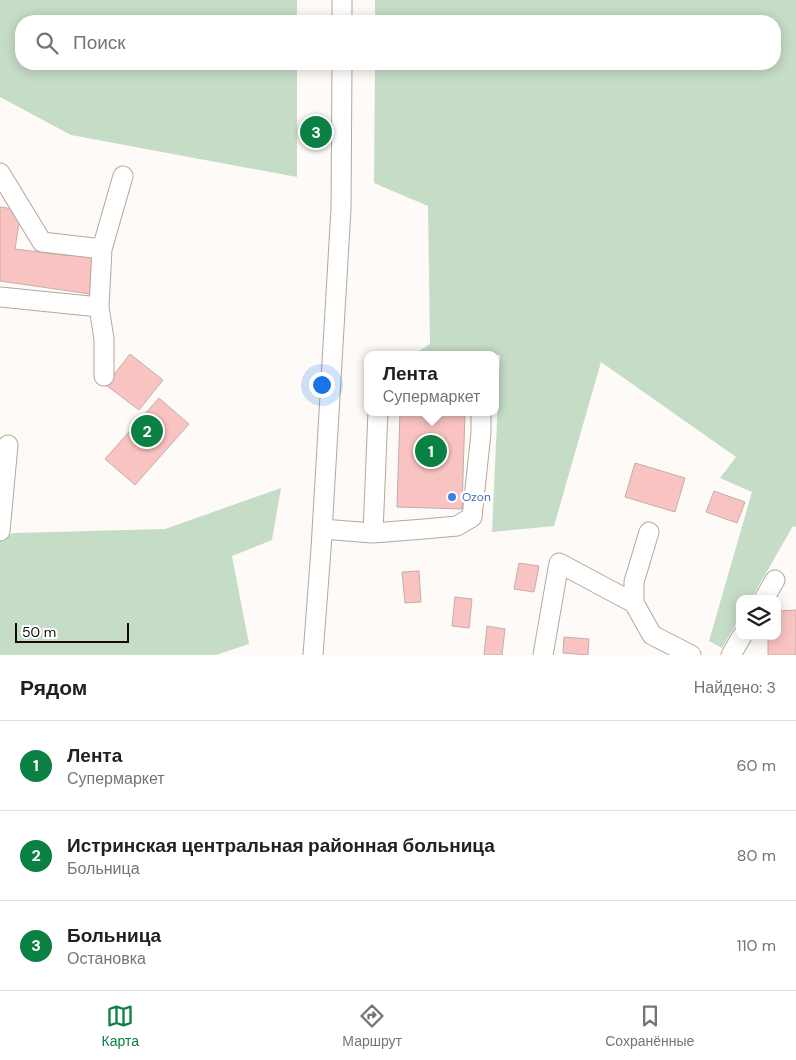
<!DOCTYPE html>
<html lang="ru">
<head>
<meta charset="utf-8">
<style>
  body { margin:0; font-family:"DM Sans",sans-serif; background:#f6f6f6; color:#202124 }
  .controls { position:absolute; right:15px; bottom:15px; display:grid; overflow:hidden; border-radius:10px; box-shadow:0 2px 12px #0003 }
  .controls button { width:45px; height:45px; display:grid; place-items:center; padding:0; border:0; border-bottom:1px solid #e0e0e0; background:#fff; color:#202124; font:25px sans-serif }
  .scale { position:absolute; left:15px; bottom:12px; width:114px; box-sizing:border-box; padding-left:5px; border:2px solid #120d08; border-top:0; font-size:14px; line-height:18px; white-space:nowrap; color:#120d08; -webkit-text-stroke:4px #fff; paint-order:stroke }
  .you { position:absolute; left:321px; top:384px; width:18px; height:18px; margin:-12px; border:4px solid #fff; border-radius:50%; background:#1a73e8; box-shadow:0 0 0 8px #1a73e833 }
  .badge { display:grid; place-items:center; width:32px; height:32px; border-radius:50%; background:#0b8043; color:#fff; font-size:16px; font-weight:700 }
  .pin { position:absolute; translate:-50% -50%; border:2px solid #fff; box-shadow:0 1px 5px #0006 }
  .popup { position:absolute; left:364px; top:351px; width:135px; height:65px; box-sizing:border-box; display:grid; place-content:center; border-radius:10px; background:#fff; filter:drop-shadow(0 1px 4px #0005); font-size:16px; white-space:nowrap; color:#757577 }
  .popup b { font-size:19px; color:#202124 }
  .popup::after { content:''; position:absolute; left:50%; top:100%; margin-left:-10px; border:10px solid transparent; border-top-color:#fff }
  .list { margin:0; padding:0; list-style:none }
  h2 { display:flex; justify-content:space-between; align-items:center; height:65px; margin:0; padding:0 20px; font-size:21px }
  h2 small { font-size:16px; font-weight:400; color:#757577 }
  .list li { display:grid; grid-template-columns:32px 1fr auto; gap:15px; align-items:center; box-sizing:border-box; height:90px; padding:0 20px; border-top:1px solid #e0e0e0 }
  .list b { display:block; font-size:19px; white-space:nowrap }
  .list p { margin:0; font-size:16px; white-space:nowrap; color:#757577 }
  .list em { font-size:16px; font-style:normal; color:#757577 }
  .icon { flex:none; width:28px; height:28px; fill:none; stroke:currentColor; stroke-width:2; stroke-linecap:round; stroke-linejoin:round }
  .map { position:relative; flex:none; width:796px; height:655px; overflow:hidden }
  .search { position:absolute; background:#fff; box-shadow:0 2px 12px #0003; left:15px; right:15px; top:15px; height:55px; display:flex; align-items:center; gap:12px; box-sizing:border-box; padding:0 18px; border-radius:20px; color:#757577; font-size:19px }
  .sheet { height:335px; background:#fff }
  nav { display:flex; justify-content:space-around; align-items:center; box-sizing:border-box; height:70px; border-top:1px solid #e0e0e0; background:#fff; font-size:14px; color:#757577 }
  nav a { display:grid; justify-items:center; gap:2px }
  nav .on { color:#0b8043 }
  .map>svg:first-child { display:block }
  .green { fill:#c5dcc7 }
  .building { fill:#f9c3c1; stroke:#c4aead }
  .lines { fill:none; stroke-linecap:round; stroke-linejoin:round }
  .minor-casing { stroke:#b5a799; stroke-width:21 }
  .minor { stroke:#fff; stroke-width:19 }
  .shop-dot { fill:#3f7fe0; stroke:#fff; stroke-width:2 }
  .labels { text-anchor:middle; stroke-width:5; stroke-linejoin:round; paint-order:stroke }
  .shop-label { font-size:12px; fill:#366cbe; stroke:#fff; text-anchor:start }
</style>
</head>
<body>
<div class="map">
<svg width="796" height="655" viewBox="0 0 796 655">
  <rect width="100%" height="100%" fill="#fdfaf7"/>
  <path class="green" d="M0 0H297V21H21V64H297V177L71 135 0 97Z
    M375 0H796V527L793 526 751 599H740V617L722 648 709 641 752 492 720 478 736 457 601 362 554 526 492 532 500 355H413L430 344 428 206 374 183 375 64H775V21H375Z
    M281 488 272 540 232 556 249 644 216 655H0V536L15 533 165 529Z"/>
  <path class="building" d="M0 207 21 210 15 249 71 256 72 249 95 253 90 294 0 281Z
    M130 354 163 380 139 410 106 385Z
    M159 398 189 424 135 485 105 459Z
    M400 412H465L462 509 397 507Z
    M635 463 685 478 675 512 625 497Z
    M714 491 745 502 737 523 706 512Z
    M519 563 539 566 534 592 514 589Z
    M419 571 421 602 405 603 402 572Z
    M455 597 472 599 469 628 452 626Z
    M796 610V655H768V636H777V611Z
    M487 626 505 629 502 655H484Z
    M564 637 589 639 588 655 563 653Z"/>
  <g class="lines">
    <defs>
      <path id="minor" d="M342 21V0
        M0 173 42 242 102 249
        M0 297 99 307
        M104 376V339L99 307 102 249 123 176
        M322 529 373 533 424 529 457 526 472 517 481 433V412
        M0 531 8 445
        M649 532 634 582V603L652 635 691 655
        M373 533 378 412
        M764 599 775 580
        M313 655 321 549 341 209 342 64
        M543 655 559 563 634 603
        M731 655 742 636"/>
    </defs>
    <use href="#minor" class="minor-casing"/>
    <use href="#minor" class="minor"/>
  </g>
  <circle class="shop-dot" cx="452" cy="497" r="5"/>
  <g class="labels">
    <g class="shop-label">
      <text x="462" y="501">Ozon</text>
    </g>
  </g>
</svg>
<div class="controls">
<button><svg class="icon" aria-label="layers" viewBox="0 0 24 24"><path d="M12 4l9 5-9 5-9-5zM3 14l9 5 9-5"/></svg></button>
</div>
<div class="scale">50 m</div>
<div class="you"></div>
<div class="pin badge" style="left:431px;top:451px">1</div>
<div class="popup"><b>Лента</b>Супермаркет</div>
<div class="pin badge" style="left:147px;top:431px">2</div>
<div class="pin badge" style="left:316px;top:132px">3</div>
<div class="search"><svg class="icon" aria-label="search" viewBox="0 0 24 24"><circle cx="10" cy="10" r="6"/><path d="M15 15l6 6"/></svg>Поиск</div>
</div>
<section class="sheet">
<h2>Рядом<small>Найдено: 3</small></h2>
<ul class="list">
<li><span class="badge">1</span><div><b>Лента</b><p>Супермаркет</p></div><em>60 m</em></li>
<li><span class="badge">2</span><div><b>Истринская центральная районная больница</b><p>Больница</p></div><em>80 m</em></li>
<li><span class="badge">3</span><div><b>Больница</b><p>Остановка</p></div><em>110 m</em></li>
</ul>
</section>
<nav>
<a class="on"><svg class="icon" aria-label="map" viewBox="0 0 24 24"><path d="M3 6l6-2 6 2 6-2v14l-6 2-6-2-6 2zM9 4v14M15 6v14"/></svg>Карта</a>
<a><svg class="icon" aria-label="directions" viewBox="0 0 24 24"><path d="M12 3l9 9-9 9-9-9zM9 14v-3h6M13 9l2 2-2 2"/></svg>Маршрут</a>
<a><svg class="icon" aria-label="saved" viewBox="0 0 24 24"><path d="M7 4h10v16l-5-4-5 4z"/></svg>Сохранённые</a>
</nav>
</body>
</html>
